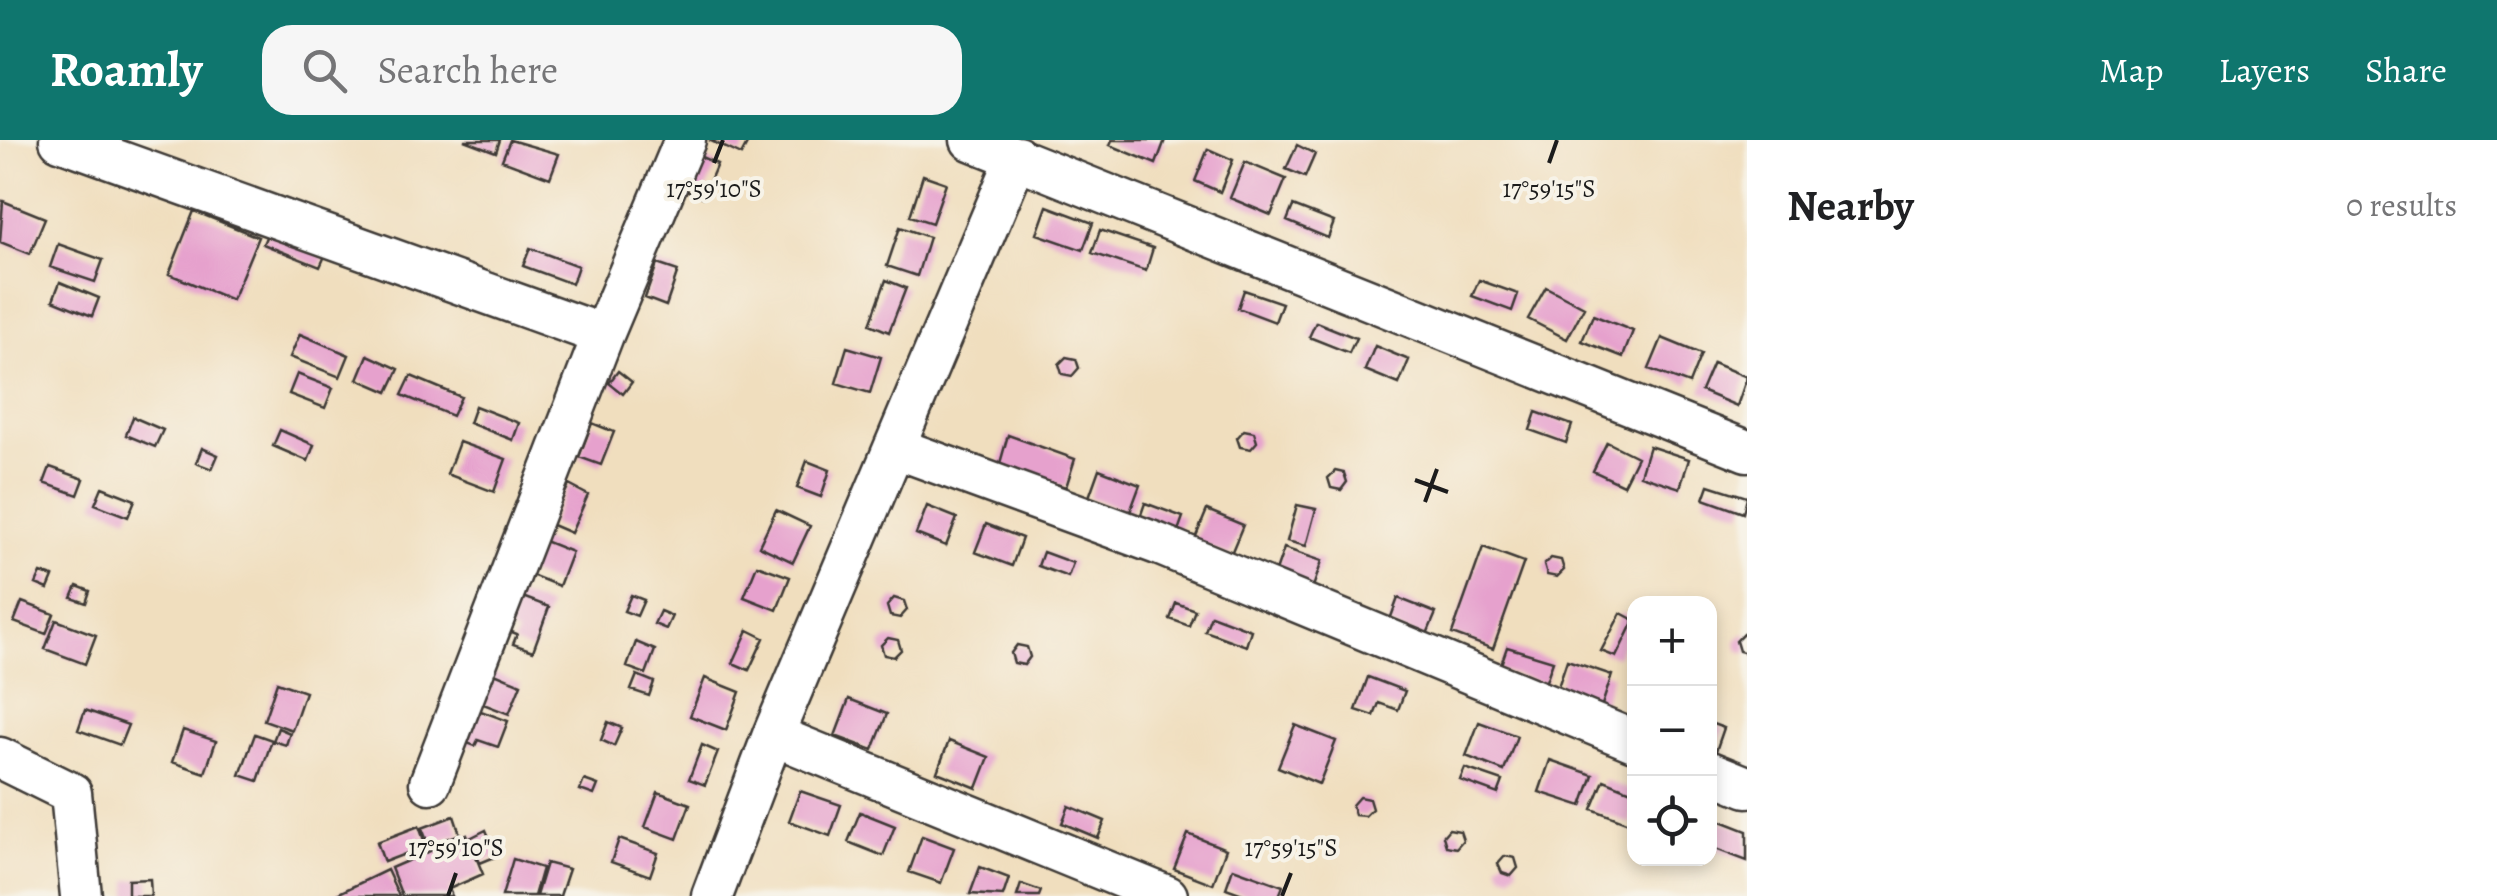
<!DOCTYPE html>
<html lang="en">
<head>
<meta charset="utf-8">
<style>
  body { margin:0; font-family:Alegreya,serif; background:#f6f6f6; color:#202124 }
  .controls { position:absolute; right:30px; bottom:30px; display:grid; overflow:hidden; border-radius:20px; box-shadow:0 5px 15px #0003 }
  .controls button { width:90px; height:90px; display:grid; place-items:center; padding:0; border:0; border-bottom:2px solid #e0e0e0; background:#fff; color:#202124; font:50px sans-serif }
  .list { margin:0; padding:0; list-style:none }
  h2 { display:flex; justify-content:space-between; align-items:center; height:130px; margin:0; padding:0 40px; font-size:42px }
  h2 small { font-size:32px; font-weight:400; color:#757577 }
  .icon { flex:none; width:55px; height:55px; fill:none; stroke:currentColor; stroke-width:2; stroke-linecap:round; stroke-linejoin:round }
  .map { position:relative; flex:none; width:1747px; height:756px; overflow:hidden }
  header { display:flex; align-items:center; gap:60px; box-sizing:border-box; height:140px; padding:0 50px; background:#0f766e; color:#fff }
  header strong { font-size:48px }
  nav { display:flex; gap:55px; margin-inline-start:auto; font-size:35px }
  .search { width:700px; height:90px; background:#f6f6f6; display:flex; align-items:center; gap:25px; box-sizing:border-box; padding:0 35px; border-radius:30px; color:#757577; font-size:38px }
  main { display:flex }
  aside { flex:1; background:#fff }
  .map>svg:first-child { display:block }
  .building { fill:#e6a1cd }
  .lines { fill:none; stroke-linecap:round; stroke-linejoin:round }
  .minor-casing { stroke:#3c3934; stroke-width:45 }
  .minor { stroke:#fff; stroke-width:40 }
  .ticks { fill:none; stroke:#1c1c1c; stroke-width:4 }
  .ticks-label { font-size:25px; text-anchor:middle; fill:#1c1c1c; stroke:#f7f3e8; stroke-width:8; stroke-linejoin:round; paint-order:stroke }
</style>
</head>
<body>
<header>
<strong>Roamly</strong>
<div class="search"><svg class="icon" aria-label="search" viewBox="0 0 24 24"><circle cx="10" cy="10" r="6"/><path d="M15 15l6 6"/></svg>Search here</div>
<nav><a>Map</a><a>Layers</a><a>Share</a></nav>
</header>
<main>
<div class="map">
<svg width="1747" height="756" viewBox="0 0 1747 756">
  <rect width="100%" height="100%" fill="#f7f3e8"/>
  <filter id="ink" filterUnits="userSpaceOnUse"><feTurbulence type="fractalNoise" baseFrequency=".01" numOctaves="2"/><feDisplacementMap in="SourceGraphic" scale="20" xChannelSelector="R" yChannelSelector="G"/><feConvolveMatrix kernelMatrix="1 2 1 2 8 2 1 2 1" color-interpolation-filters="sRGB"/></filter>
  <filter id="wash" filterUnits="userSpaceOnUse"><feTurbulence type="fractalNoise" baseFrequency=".0048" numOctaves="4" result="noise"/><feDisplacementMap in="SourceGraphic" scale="40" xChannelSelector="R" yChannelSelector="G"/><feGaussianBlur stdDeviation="2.25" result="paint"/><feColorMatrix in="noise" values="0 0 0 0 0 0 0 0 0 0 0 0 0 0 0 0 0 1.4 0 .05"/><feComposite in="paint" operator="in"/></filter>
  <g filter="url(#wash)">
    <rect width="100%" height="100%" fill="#f0debe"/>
    <g id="blocks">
      <path class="building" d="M464 0H500L496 12Z
        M510 0 559 14 550 38 502 20Z
        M709 0H749L741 15Z
        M1112 0H1165L1156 24 1110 5Z
        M1297 5 1315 14 1305 37 1286 29Z
        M1208 9 1233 20 1220 52 1195 41Z
        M699 16 717 24 703 57 684 49Z
        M1245 22 1286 39 1271 75 1230 58Z
        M923 35 946 43 932 83 910 76Z
        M3 61 45 78 30 114 0 102Z
        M1047 66 1093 83 1083 110 1037 94Z
        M1293 66 1334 82 1328 98 1287 81Z
        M194 71 258 97 232 160 169 134Z
        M272 83 329 107 320 127 263 104Z
        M900 87 929 97 917 136 887 126Z
        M1100 90 1153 108 1146 131 1092 113Z
        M58 104 103 120 95 142 50 127Z
        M530 108 578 126 572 144 523 126Z
        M657 124 678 131 666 166 645 158Z
        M886 140 906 148 889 192 870 184Z
        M1479 140 1518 154 1512 171 1472 156Z
        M60 142 99 158 92 176 53 160Z
        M1546 147 1584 167 1567 199 1528 179Z
        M1244 150 1282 163 1275 182 1238 168Z
        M1593 175 1633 191 1623 217 1582 201Z
        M1316 182 1356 198 1349 213 1309 197Z
        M300 194 349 215 340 237 290 217Z
        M1662 198 1701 214 1689 244 1649 229Z
        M1375 206 1409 220 1399 244 1365 230Z
        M847 207 881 217 870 253 836 243Z
        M368 215 399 229 388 252 358 239Z
        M1066 217 1076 219 1079 228 1072 236 1062 234 1059 224Z
        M1713 223 1747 237 1737 266 1701 251Z
        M618 231 632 242 623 254 609 243Z
        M297 234 333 248 325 268 289 254Z
        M411 236 461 257 452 276 402 255Z
        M475 266 519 283 513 300 469 283Z
        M1536 272 1572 285 1566 303 1530 290Z
        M133 277 163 290 155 307 126 295Z
        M592 283 614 292 601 325 579 317Z
        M280 290 314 305 308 321 273 306Z
        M1244 290 1254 292 1257 302 1251 309 1240 307 1237 298Z
        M1008 295 1075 319 1066 347 999 327Z
        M459 302 506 319 494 352 447 334Z
        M1607 302 1637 317 1623 345 1593 331Z
        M1649 306 1689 319 1680 348 1640 335Z
        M202 308 218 315 212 329 196 323Z
        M807 321 830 330 821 357 797 348Z
        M50 327 84 339 78 355 44 343Z
        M1099 329 1140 345 1130 372 1089 357Z
        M1335 331 1344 333 1347 342 1341 350 1331 348 1328 338Z
        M569 345 588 355 571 393 550 384Z
        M1709 345 1747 357 1743 373 1704 359Z
        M102 347 135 360 128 377 95 364Z
        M1145 363 1183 377 1177 394 1139 380Z
        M1297 365 1316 369 1306 406 1287 401Z
        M927 366 957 378 946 406 916 394Z
        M776 370 810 386 793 422 759 406Z
        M1207 370 1243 385 1230 416 1194 401Z
        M986 384 1022 398 1012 426 975 412Z
        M537 398 572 412 559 446 524 432Z
        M1483 407 1524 422 1493 509 1452 494Z
        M1284 408 1322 421 1312 450 1274 437Z
        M1043 412 1073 423 1068 437 1038 426Z
        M1551 418 1561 420 1564 430 1557 437 1547 435 1544 425Z
        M757 425 790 437 777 470 744 457Z
        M41 433 53 437 48 449 36 444Z
        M77 446 90 451 86 463 72 458Z
        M512 453 549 467 533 511 513 504 517 494 499 487Z
        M631 455 644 460 637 476 624 471Z
        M894 458 904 461 907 470 900 478 890 476 887 466Z
        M1398 458 1436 473 1425 499 1388 485Z
        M22 462 54 474 46 494 14 482Z
        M1176 463 1195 470 1189 486 1170 479Z
        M660 471 672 476 666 489 654 484Z
        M1621 473 1634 480 1616 517 1601 511Z
        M1211 475 1251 490 1246 506 1205 491Z
        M56 480 96 495 85 524 45 509Z
        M748 490 764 498 749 530 733 523Z
        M1743 494 1747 495V513L1739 511 1736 501Z
        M888 498 898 500 901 510 894 517 884 515 881 505Z
        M636 502 655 510 646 534 627 527Z
        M1017 505 1027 507 1030 517 1024 525 1014 523 1011 513Z
        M1507 507 1553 521 1545 544 1499 530Z
        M1567 520 1612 535 1602 565 1557 550Z
        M485 529 521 544 509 574 473 560Z
        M637 535 654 542 649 556 631 550Z
        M1368 537 1405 551 1398 570 1379 563 1374 576 1356 570Z
        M705 538 740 552 726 590 690 576Z
        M277 542 305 552 292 590 264 580Z
        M849 559 887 574 873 610 835 596Z
        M470 567 508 581 498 607 478 600 475 606 457 599Z
        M85 570 128 585 120 605 78 590Z
        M608 582 622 588 614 606 601 600Z
        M1479 582 1517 596 1504 631 1466 616Z
        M1710 583 1724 588 1716 611 1710 609Z
        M1295 585 1336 601 1319 644 1278 627Z
        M278 588 290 593 286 605 273 601Z
        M183 590 216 601 205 633 172 622Z
        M255 594 272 600 258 641 240 635Z
        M949 601 989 617 977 648 937 632Z
        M702 605 718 612 705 645 689 639Z
        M1550 620 1593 635 1582 666 1539 652Z
        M1465 628 1503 641 1498 654 1460 640Z
        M584 640 598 645 594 655 580 650Z
        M1604 640 1634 652 1631 684 1592 669Z
        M800 651 841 665 830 696 789 681Z
        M658 652 690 664 677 699 645 687Z
        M1359 657 1369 659 1372 669 1365 676 1355 675 1352 665Z
        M1069 666 1105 681 1098 698 1062 683Z
        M860 672 895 686 883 716 848 702Z
        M454 676 460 694 429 706 422 688Z
        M1711 677 1747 691V721L1710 707Z
        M419 686 426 706 384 722 377 702Z
        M1449 689 1460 691 1463 700 1456 708 1446 706 1443 696Z
        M486 690 497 716 480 723 470 698Z
        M1188 694 1226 709 1213 744 1174 729Z
        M467 695 483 734 449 749 452 756H402L391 728Z
        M922 696 954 708 941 743 909 732Z
        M619 699 658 713 650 736 611 722Z
        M1505 716 1515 718 1518 728 1511 736 1502 733 1498 724Z
        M513 719 542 728 534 756H502Z
        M546 723 569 729 560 756H536Z
        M980 727 1009 738 1003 756 970 754Z
        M1233 728 1283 746 1279 756H1248L1226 748Z
        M387 730 399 756H333Z
        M150 739 151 756H128V740Z
        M1021 744 1041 751 1039 756H1017Z"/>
    </g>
  </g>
  <g filter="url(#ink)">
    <use href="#blocks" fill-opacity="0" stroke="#3c3934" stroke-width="2.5"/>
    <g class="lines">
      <defs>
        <path id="minor" d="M60 0 603 195
          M971 0 1747 311
          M896 308 1158 404 1634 601
          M773 595 1167 756
          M0 618 71 653 81 756
          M1710 632 1747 647
          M430 643 603 195 685 0
          M712 756 773 595 1017 17"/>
      </defs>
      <use href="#minor" class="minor-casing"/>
      <use href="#minor" class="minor"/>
    </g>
  </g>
  <path class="ticks" d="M714 23 723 0M1549 23 1557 0M1415 340 1448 352M1425 362 1437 329M448 756 456 733M1282 756 1291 733"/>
  <g class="ticks-label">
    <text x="714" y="57">17°59'10"S</text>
    <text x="1549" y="57">17°59'15"S</text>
    <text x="456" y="716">17°59'10"S</text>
    <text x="1291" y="716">17°59'15"S</text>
  </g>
</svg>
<div class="controls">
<button>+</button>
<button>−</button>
<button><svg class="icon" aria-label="locate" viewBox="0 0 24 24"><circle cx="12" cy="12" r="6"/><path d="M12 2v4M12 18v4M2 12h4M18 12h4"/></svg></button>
</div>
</div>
<aside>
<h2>Nearby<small>0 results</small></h2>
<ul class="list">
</ul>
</aside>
</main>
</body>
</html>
